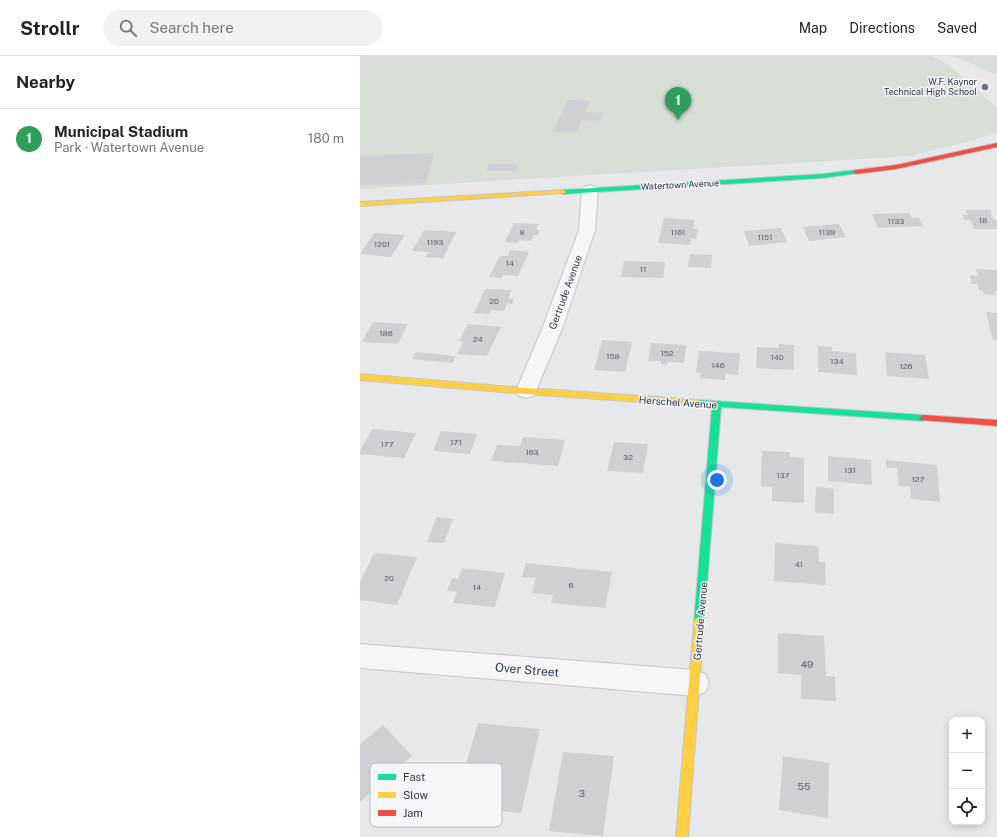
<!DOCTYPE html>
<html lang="en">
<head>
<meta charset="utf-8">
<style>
  body { margin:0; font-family:"Public Sans",sans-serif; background:#f2f2f2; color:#222 }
  .controls { position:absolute; right:12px; bottom:12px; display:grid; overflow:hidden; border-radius:8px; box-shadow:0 2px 10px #0003 }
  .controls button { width:36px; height:36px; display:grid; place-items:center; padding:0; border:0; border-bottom:1px solid #e0e0e0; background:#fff; color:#222; font:20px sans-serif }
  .you { position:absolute; left:357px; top:424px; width:14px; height:14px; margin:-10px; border:3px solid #fff; border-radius:50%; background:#1a73e8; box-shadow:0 0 0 6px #1a73e833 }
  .badge { display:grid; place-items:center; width:26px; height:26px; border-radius:50%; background:#6c737f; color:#fff; font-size:13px; font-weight:700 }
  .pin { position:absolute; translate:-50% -33px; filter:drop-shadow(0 1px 2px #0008) }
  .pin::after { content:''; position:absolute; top:21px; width:14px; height:12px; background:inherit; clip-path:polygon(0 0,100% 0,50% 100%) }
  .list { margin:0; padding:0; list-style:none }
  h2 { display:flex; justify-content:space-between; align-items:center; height:52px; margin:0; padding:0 16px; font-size:17px }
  h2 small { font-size:13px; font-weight:400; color:#767676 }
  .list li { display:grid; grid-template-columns:26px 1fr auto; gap:12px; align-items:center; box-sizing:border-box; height:60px; padding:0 16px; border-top:1px solid #e0e0e0 }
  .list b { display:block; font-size:15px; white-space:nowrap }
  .list p { margin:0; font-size:13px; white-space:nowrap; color:#767676 }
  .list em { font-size:13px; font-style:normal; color:#767676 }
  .icon { flex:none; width:22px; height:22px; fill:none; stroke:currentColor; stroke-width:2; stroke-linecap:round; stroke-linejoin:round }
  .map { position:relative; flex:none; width:637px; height:781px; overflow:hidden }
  header { display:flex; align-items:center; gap:24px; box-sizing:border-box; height:56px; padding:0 20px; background:#fff; border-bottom:1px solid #e0e0e0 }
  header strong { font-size:19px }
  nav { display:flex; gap:22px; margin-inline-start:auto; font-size:14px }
  .search { width:280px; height:36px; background:#f2f2f2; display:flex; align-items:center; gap:10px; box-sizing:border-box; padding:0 14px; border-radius:22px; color:#767676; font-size:15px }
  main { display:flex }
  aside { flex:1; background:#fff }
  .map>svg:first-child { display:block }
  .green { fill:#d6ded6 }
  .building { fill:#ced0d3 }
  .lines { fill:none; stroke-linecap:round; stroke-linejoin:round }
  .street-casing { stroke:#c4c6c8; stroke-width:2 }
  .fast-casing { stroke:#c4c6c8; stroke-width:2 }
  .slow-casing { stroke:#c4c6c8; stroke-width:2 }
  .jam-casing { stroke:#c4c6c8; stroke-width:2 }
  .street { fill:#f5f6f7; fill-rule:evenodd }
  .fast { fill:#16e098; fill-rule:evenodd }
  .slow { fill:#ffcf43; fill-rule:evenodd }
  .jam { fill:#f24e42; fill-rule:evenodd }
  .poi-dot { fill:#6c737f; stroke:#f4f6f9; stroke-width:1.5 }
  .labels { text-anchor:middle; stroke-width:3; stroke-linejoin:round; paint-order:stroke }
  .number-label { font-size:8px; fill:#545c69 }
  .far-poi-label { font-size:9px; fill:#2b3445; stroke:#f4f6f9; text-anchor:end }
  .far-street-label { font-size:9px; fill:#2b3445; stroke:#f4f6f9 }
  .street-label { font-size:10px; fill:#2b3445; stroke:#f4f6f9 }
  .near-number-label { font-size:10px; fill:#545c69 }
  .near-street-label { font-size:12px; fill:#2b3445; stroke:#f4f6f9 }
  .key { fill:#f4f6f9; stroke:#b8bcc3; stroke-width:1 }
  .key-label { font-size:11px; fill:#2b3445 }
</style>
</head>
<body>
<header>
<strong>Strollr</strong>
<div class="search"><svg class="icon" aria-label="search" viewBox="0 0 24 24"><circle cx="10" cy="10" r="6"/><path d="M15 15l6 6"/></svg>Search here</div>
<nav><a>Map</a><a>Directions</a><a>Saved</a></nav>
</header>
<main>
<aside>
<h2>Nearby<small></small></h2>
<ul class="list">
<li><span class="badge" style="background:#2e9e5b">1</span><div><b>Municipal Stadium</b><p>Park · Watertown Avenue</p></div><em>180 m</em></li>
</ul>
</aside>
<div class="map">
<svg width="637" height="781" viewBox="0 0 637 781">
  <rect width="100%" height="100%" fill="#e6e8ea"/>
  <path class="green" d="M0 0H572L590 10 637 52V76L608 86 550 100 0 133Z
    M593 0H637V19Z"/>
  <path class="building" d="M208 44 230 45 225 56 243 57 240 65 222 64 216 77 193 76Z
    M74 97 66 127 0 129V100Z
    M129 108H158L156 115H127Z
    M605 154H630L634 164H637V173H614L611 164H604L602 159H608Z
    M549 157 552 162H559L563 170 518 172 512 158Z
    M304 162 335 164 333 173H338L336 183H331L330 189 298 187Z
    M154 167 178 168 176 174H180L178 179H174L171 185 159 184 158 187 145 186Z
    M479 168 486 181 449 185 443 171Z
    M421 172 427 186 389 190 384 175Z
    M64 174 96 176 83 202 66 201 69 196 52 195Z
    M14 177 45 179 31 201 0 198Z
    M150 194 169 196 158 220 143 219 141 222 129 221 140 200H148Z
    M330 198 352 199 351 212 328 211Z
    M264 205 305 206 303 222 261 221Z
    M616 213 637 214V235H634L635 239 624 238 623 234H619L617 228H612L610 219 618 220Z
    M125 233 152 234 148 242 154 243 152 248 147 247 144 255 131 254 129 258 114 257Z
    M626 256 637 257V284H633Z
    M13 266 48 268 38 288 2 286Z
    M108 268 141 271 127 300 97 298 103 286 99 285Z
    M242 284 272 286 265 316 234 314Z
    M291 287 326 289 324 307 308 306 307 309 301 308V305H288Z
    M419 288 434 289V314L396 312 397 291 419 292Z
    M458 290 472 291V295L496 297 497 319 458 316Z
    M339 295 379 297 380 299 378 319 365 318V324L340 322 341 317 336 316Z
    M56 296 96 300 93 307 52 303Z
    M525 296 565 299 569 323 527 320Z
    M12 373 56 377 44 402 0 398V395Z
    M81 375 117 378 110 398 73 395Z
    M163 381 205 384 198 410 131 405 137 389 160 390Z
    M254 386 288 388 283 417 247 415Z
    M402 395 430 396V401L444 402V447L412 445V431L401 430Z
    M468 400 511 404 512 429 468 425Z
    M526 404 577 409 580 446 551 443 550 431 539 430 537 412H527Z
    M456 431 474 433V458L455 456Z
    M77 461 93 463 84 487 67 486Z
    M415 487 458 490 459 506H465L466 529 414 525Z
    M14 497 57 501 37 549 0 544V526Z
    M166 507 252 516 245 552 191 547 193 539 172 537 176 522 162 521Z
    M102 512 145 517 135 551 93 547 97 536 87 535 92 522 98 523Z
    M418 577 464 580 466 620 475 621 476 645 441 643V619L418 617Z
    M118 667 180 673 161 757 94 750Z
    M23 669 52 700 0 746V688Z
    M203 696 254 700 243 780 189 775Z
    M423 700 469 707 468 762 419 754Z"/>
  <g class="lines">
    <defs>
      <path id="street" d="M230 129 236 131 238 134 235 174 202 273 176 335 173 340 166 342 159 340 156 335 182 273 219 174 222 134 224 131Z
        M0 588 335 614 345 618 349 627 345 636 335 640 0 612Z"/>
      <path id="fast" d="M496 114 499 116 498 117 463 122 203 138 200 136 203 134 463 118Z
        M339 344 563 359 567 362 563 365 361 351 344 566 343 569 339 571 335 569 334 566 352 351 336 349 335 347Z"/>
      <path id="slow" d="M203 134 206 136 205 137 0 150V146Z
        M0 318 166 332 339 344 343 347 339 350 166 338 0 324Z
        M339 561 343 563 344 566 328 781H316L334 566 335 563Z"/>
      <path id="jam" d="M637 87V91L536 113 496 118 493 116 496 114 536 109Z
        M563 359 637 364V370L560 364 559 362Z"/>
    </defs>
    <use href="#street" class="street-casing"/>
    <use href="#fast" class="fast-casing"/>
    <use href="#slow" class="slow-casing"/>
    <use href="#jam" class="jam-casing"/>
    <use href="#street" class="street"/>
    <use href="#fast" class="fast"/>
    <use href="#slow" class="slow"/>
    <use href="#jam" class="jam"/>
  </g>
  <circle class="poi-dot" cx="625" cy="31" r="4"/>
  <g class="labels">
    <g class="number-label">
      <text x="623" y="167">18</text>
      <text x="536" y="168">1133</text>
      <text x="162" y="179">8</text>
      <text x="318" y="179">1161</text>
      <text x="467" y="179">1139</text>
      <text x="405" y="184">1151</text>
      <text x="75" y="189">1193</text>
      <text x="22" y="191">1201</text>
      <text x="150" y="210">14</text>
      <text x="283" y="216">11</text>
      <text x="134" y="248">20</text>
      <text x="26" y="280">186</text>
      <text x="118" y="286">24</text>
      <text x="307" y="300">152</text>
      <text x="253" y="303">158</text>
      <text x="417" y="304">140</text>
      <text x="477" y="308">134</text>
      <text x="358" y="312">146</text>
      <text x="546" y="313">126</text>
      <text x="96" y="389">171</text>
      <text x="27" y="391">177</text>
      <text x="172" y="399">163</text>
      <text x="268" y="404">32</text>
      <text x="490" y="417">131</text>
      <text x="423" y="422">137</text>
      <text x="558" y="426">127</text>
      <text x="439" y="511">41</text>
      <text x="29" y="525">20</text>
      <text x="211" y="532">6</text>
      <text x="117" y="534">14</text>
    </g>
    <g class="far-poi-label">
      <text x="617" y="29">W.F. Kaynor<tspan x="617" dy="10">Technical High School</tspan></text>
    </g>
    <g class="far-street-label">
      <text transform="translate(320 129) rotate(-3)" y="3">Watertown Avenue</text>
    </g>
    <g class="street-label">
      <text transform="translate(205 236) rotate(-70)" y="4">Gertrude Avenue</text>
      <text transform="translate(318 346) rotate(4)" y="4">Herschel Avenue</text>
      <text transform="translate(340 565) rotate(-85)" y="4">Gertrude Avenue</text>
    </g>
    <g class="near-number-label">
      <text x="447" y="612">49</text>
      <text x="444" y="734">55</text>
      <text x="222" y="741">3</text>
    </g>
    <g class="near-street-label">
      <text transform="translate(167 614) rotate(5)" y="4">Over Street</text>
    </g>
  </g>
  <rect x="10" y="707" width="132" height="64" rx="6" class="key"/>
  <rect x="18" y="718" width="18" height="6" fill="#16e098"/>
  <rect x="18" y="736" width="18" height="6" fill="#ffcf43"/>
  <rect x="18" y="754" width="18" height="6" fill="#f24e42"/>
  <g class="key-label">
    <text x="43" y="725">Fast</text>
    <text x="43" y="743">Slow</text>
    <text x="43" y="761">Jam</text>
  </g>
</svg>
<div class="controls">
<button>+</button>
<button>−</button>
<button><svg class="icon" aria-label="locate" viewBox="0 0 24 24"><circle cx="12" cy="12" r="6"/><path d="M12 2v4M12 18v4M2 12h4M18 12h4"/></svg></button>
</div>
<div class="you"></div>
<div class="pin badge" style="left:318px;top:64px;background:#2e9e5b">1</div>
</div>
</main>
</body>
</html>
